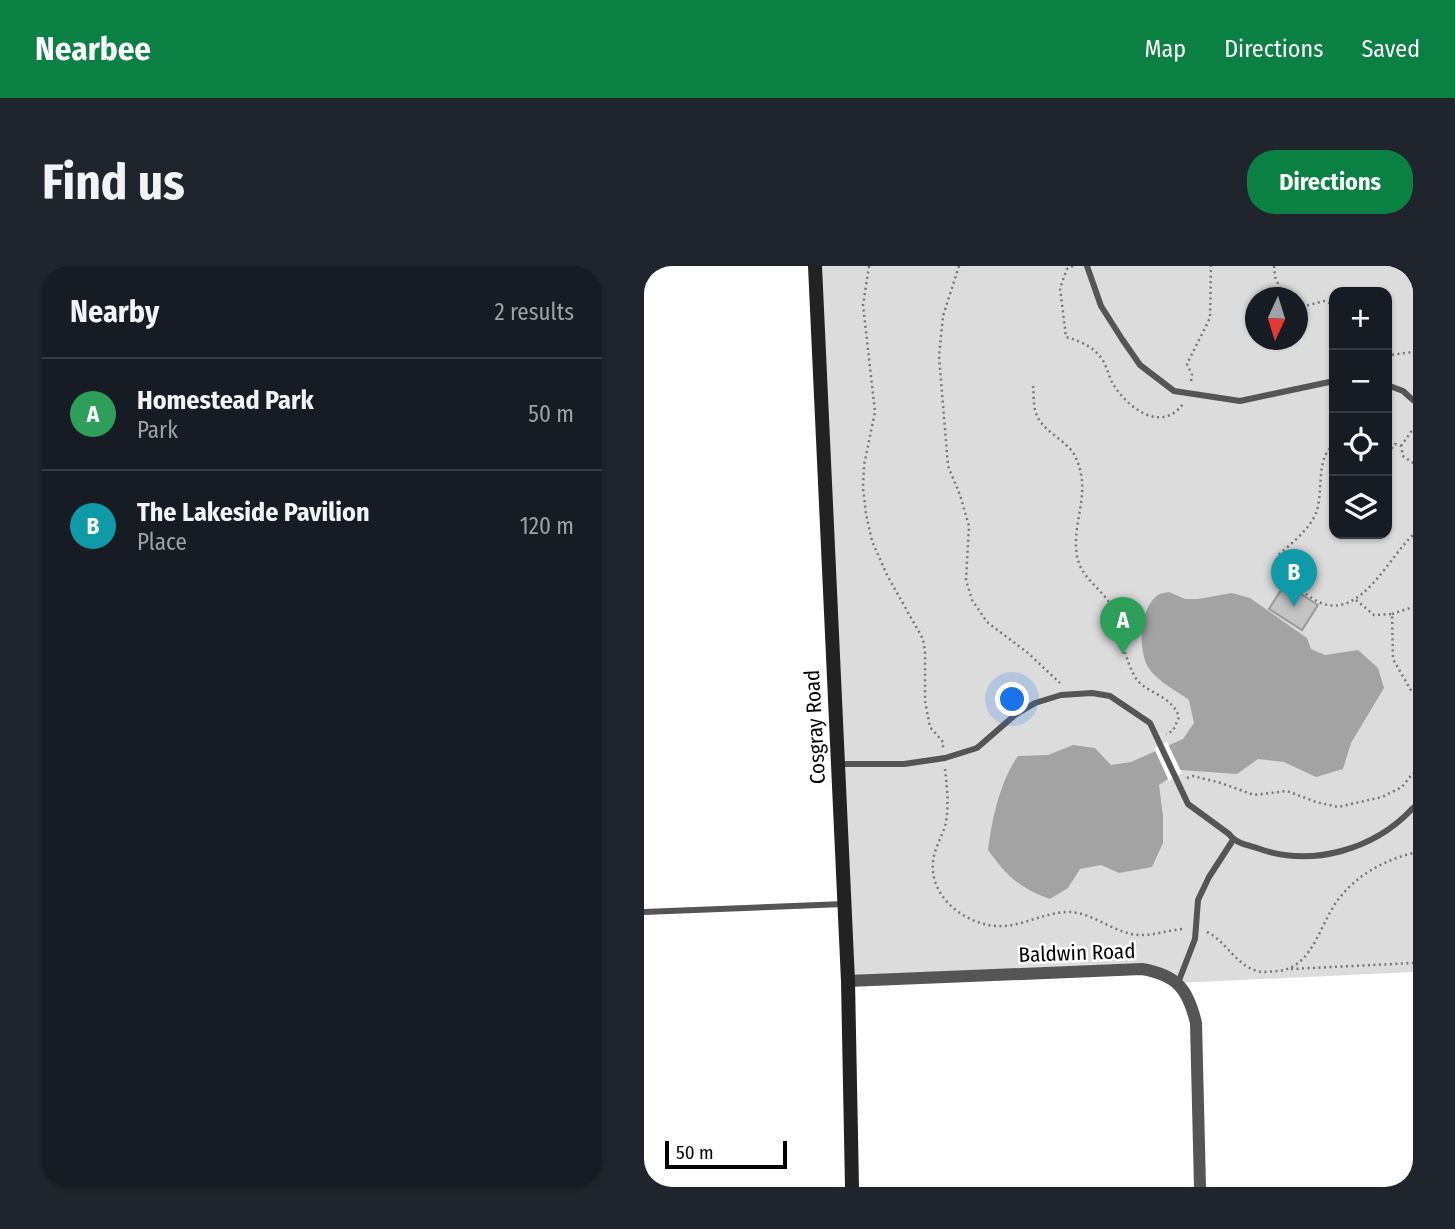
<!DOCTYPE html>
<html lang="en">
<head>
<meta charset="utf-8">
<style>
  body { margin:0; font-family:"Fira Sans Condensed",sans-serif; background:#20242c; color:#f1f3f6 }
  .controls { position:absolute; right:21px; top:21px; display:grid; overflow:hidden; border-radius:14px; box-shadow:0 2px 5px #0004 }
  .controls button { width:63px; height:63px; display:grid; place-items:center; padding:0; border:0; border-bottom:2px solid #363941; background:#171b24; color:#f1f3f6; font:35px sans-serif }
  .compass { position:absolute; left:601px; top:21px; width:63px; height:63px; border-radius:50%; background:#171b24; box-shadow:0 2px 5px #0004; rotate:184deg }
  .scale { position:absolute; left:21px; bottom:18px; width:122px; box-sizing:border-box; padding-left:7px; border:4px solid #000; border-top:0; font-size:19px; line-height:24px; white-space:nowrap; color:#000; -webkit-text-stroke:5px #fff; paint-order:stroke }
  .you { position:absolute; left:369px; top:434px; width:24px; height:24px; margin:-18px; border:5px solid #fff; border-radius:50%; background:#1a73e8; box-shadow:0 0 0 10px #1a73e833 }
  .badge { display:grid; place-items:center; width:46px; height:46px; border-radius:50%; background:#0b8043; color:#fff; font-size:23px; font-weight:700 }
  .pin { position:absolute; translate:-50% -58px; filter:drop-shadow(0 2px 4px #0008) }
  .pin::after { content:''; position:absolute; top:37px; width:24px; height:21px; background:inherit; clip-path:polygon(0 0,100% 0,50% 100%) }
  .list { margin:0; padding:0; list-style:none }
  h2 { display:flex; justify-content:space-between; align-items:center; height:91px; margin:0; padding:0 28px; font-size:30px }
  h2 small { font-size:23px; font-weight:400; color:#9ea1a6 }
  .list li { display:grid; grid-template-columns:46px 1fr auto; gap:21px; align-items:center; box-sizing:border-box; height:112px; padding:0 28px; border-top:2px solid #363941 }
  .list b { display:block; font-size:26px; white-space:nowrap }
  .list p { margin:0; font-size:23px; white-space:nowrap; color:#9ea1a6 }
  .list em { font-size:23px; font-style:normal; color:#9ea1a6 }
  .icon { flex:none; width:38px; height:38px; fill:none; stroke:currentColor; stroke-width:2; stroke-linecap:round; stroke-linejoin:round }
  .map { position:relative; flex:none; width:769px; height:921px; overflow:hidden; border-radius:28px }
  header { display:flex; align-items:center; gap:42px; box-sizing:border-box; height:98px; padding:0 35px; background:#0b8043; color:#fff }
  header strong { font-size:33px }
  nav { display:flex; gap:38px; margin-inline-start:auto; font-size:24px }
  .intro { display:flex; align-items:center; justify-content:space-between; box-sizing:border-box; height:168px; padding:0 42px }
  h1 { margin:0; font-size:49px }
  .button { padding:18px 32px; border-radius:28px; background:#0b8043; color:#fff; font-size:24px; font-weight:700 }
  main { display:flex; gap:42px; padding:0 42px }
  aside { flex:1; background:#171b24; border-radius:28px; box-shadow:0 2px 5px #0004 }
  .map>svg:first-child { display:block }
  .green { fill:#dcdcdc; fill-rule:evenodd }
  .water { fill:#a3a3a3 }
  .pier { fill:#fff }
  .building { fill:#c4c4c4; stroke:#999; stroke-width:2 }
  .lines { fill:none; stroke-linecap:round; stroke-linejoin:round }
  .path { stroke:#777; stroke-width:2.5; stroke-dasharray:2 3.5; stroke-linecap:butt }
  .lane { stroke:#555; stroke-width:6 }
  .street { stroke:#555; stroke-width:12 }
  .secondary { stroke:#222; stroke-width:14 }
  .labels { text-anchor:middle; stroke-width:5; stroke-linejoin:round; paint-order:stroke }
  .street-label { font-size:21px; fill:#000; stroke:#fff }
</style>
</head>
<body>
<header>
<strong>Nearbee</strong>
<nav><a>Map</a><a>Directions</a><a>Saved</a></nav>
</header>
<div class="intro"><h1>Find us</h1><a class="button">Directions</a></div>
<main>
<aside>
<h2>Nearby<small>2 results</small></h2>
<ul class="list">
<li><span class="badge" style="background:#2e9e5b">A</span><div><b>Homestead Park</b><p>Park</p></div><em>50 m</em></li>
<li><span class="badge" style="background:#0f9aa8">B</span><div><b>The Lakeside Pavilion</b><p>Place</p></div><em>120 m</em></li>
</ul>
</aside>
<div class="map">
<svg width="769" height="921" viewBox="0 0 769 921">
  <rect width="100%" height="100%" fill="#fff"/>
  <path class="green" d="M171 0H769V706L534 717 517 706 204 715ZM690 26H743V268H690ZM612 32H654V74H612Z"/>
  <path class="water" d="M525 326 541 333H554L588 327 606 332 663 372 667 383 681 389 714 384 734 402 740 422 707 477 699 503 672 511 640 496 614 493 593 508 537 504 515 519 519 550V577L508 601 475 607 457 599 436 603 424 622 406 633C375 622 363 610 344 584 348 552 356 515 374 490L404 489 429 479 451 482 467 499 487 496 539 473 550 457 545 434C533 425 515 416 506 404 493 387 495 342 514 329 517 327 521 327 525 326Z"/>
  <path class="pier" d="M523 476 538 507 525 515 510 482Z"/>
  <path class="building" d="M641 318 674 339 658 364 625 343Z"/>
  <g class="lines">
    <path class="path" d="M225 0 219 39 231 146 220 199 219 222 222 248 228 275 243 309 279 373 281 386V435L286 461 299 476V482
      M315 0 299 50 295 90 304 200 316 229 325 260 322 314 328 334 343 356 384 387 416 417
      M429 0 423 3 416 22 422 71C436 75 450 81 458 93 463 101 465 111 469 118 483 141 517 168 539 138
      M630 0 631 11 641 32
      M654 60V42L680 35 690 39
      M638 76 642 74
      M743 87 747 89 769 86
      M547 115 548 109 543 98 566 52 567 0
      M389 120C390 128 389 139 392 147 398 166 422 173 431 190 449 227 427 255 433 290 437 312 456 321 466 338 478 361 478 387 490 409 499 428 527 427 535 451L529 465 522 468
      M690 179C671 191 680 227 672 247 665 264 647 278 634 289L633 303C647 315 661 330 677 337 717 353 745 291 769 269
      M743 180 747 183 751 178 757 180 759 190 769 197
      M757 180 769 163
      M712 334 730 349 748 348 749 393 769 428
      M748 348 769 341
      M301 503C303 520 305 539 302 556 299 570 290 582 289 596 285 633 326 662 359 660 380 659 401 647 422 646 445 645 465 663 487 668 505 672 522 664 539 663
      M543 512 549 510 577 517 610 529 643 525 672 536 694 541 738 531 758 521 769 507
      M563 666C582 675 592 699 613 705 620 707 628 705 635 705 671 700 676 654 697 630 715 608 741 594 769 587
      M647 703 769 697"/>
    <path class="lane" d="M443 0 457 40 478 73 496 99 530 125 596 135 690 115
      M743 119 759 125 769 134
      M194 498H260L301 492 333 482 371 449 391 437 417 429 448 427 466 430 506 457 544 538 585 568C591 577 603 579 613 582 667 602 730 584 769 542
      M0 646 200 638
      M534 717 551 673 554 634 565 611 589 574"/>
    <path class="street" d="M204 715 498 703C533 709 544 723 552 757L556 921"/>
    <path class="secondary" d="M171 0 204 715 208 921"/>
  </g>
  <g class="labels">
    <g class="street-label">
      <text transform="translate(171 461) rotate(-93)" y="7">Cosgray Road</text>
      <text transform="translate(433 687) rotate(-2)" y="7">Baldwin Road</text>
    </g>
  </g>
</svg>
<div class="controls">
<button>+</button>
<button>−</button>
<button><svg class="icon" aria-label="locate" viewBox="0 0 24 24"><circle cx="12" cy="12" r="6"/><path d="M12 2v4M12 18v4M2 12h4M18 12h4"/></svg></button>
<button><svg class="icon" aria-label="layers" viewBox="0 0 24 24"><path d="M12 4l9 5-9 5-9-5zM3 14l9 5 9-5"/></svg></button>
</div>
<svg class="compass" viewBox="-18 -18 36 36"><path d="M0-13l5 13h-10z" fill="#e53935"/><path d="M0 13l5-13h-10z" fill="#9ea1a6"/></svg>
<div class="scale">50 m</div>
<div class="you"></div>
<div class="pin badge" style="left:479px;top:389px;background:#2e9e5b">A</div>
<div class="pin badge" style="left:650px;top:341px;background:#0f9aa8">B</div>
</div>
</main>
</body>
</html>
